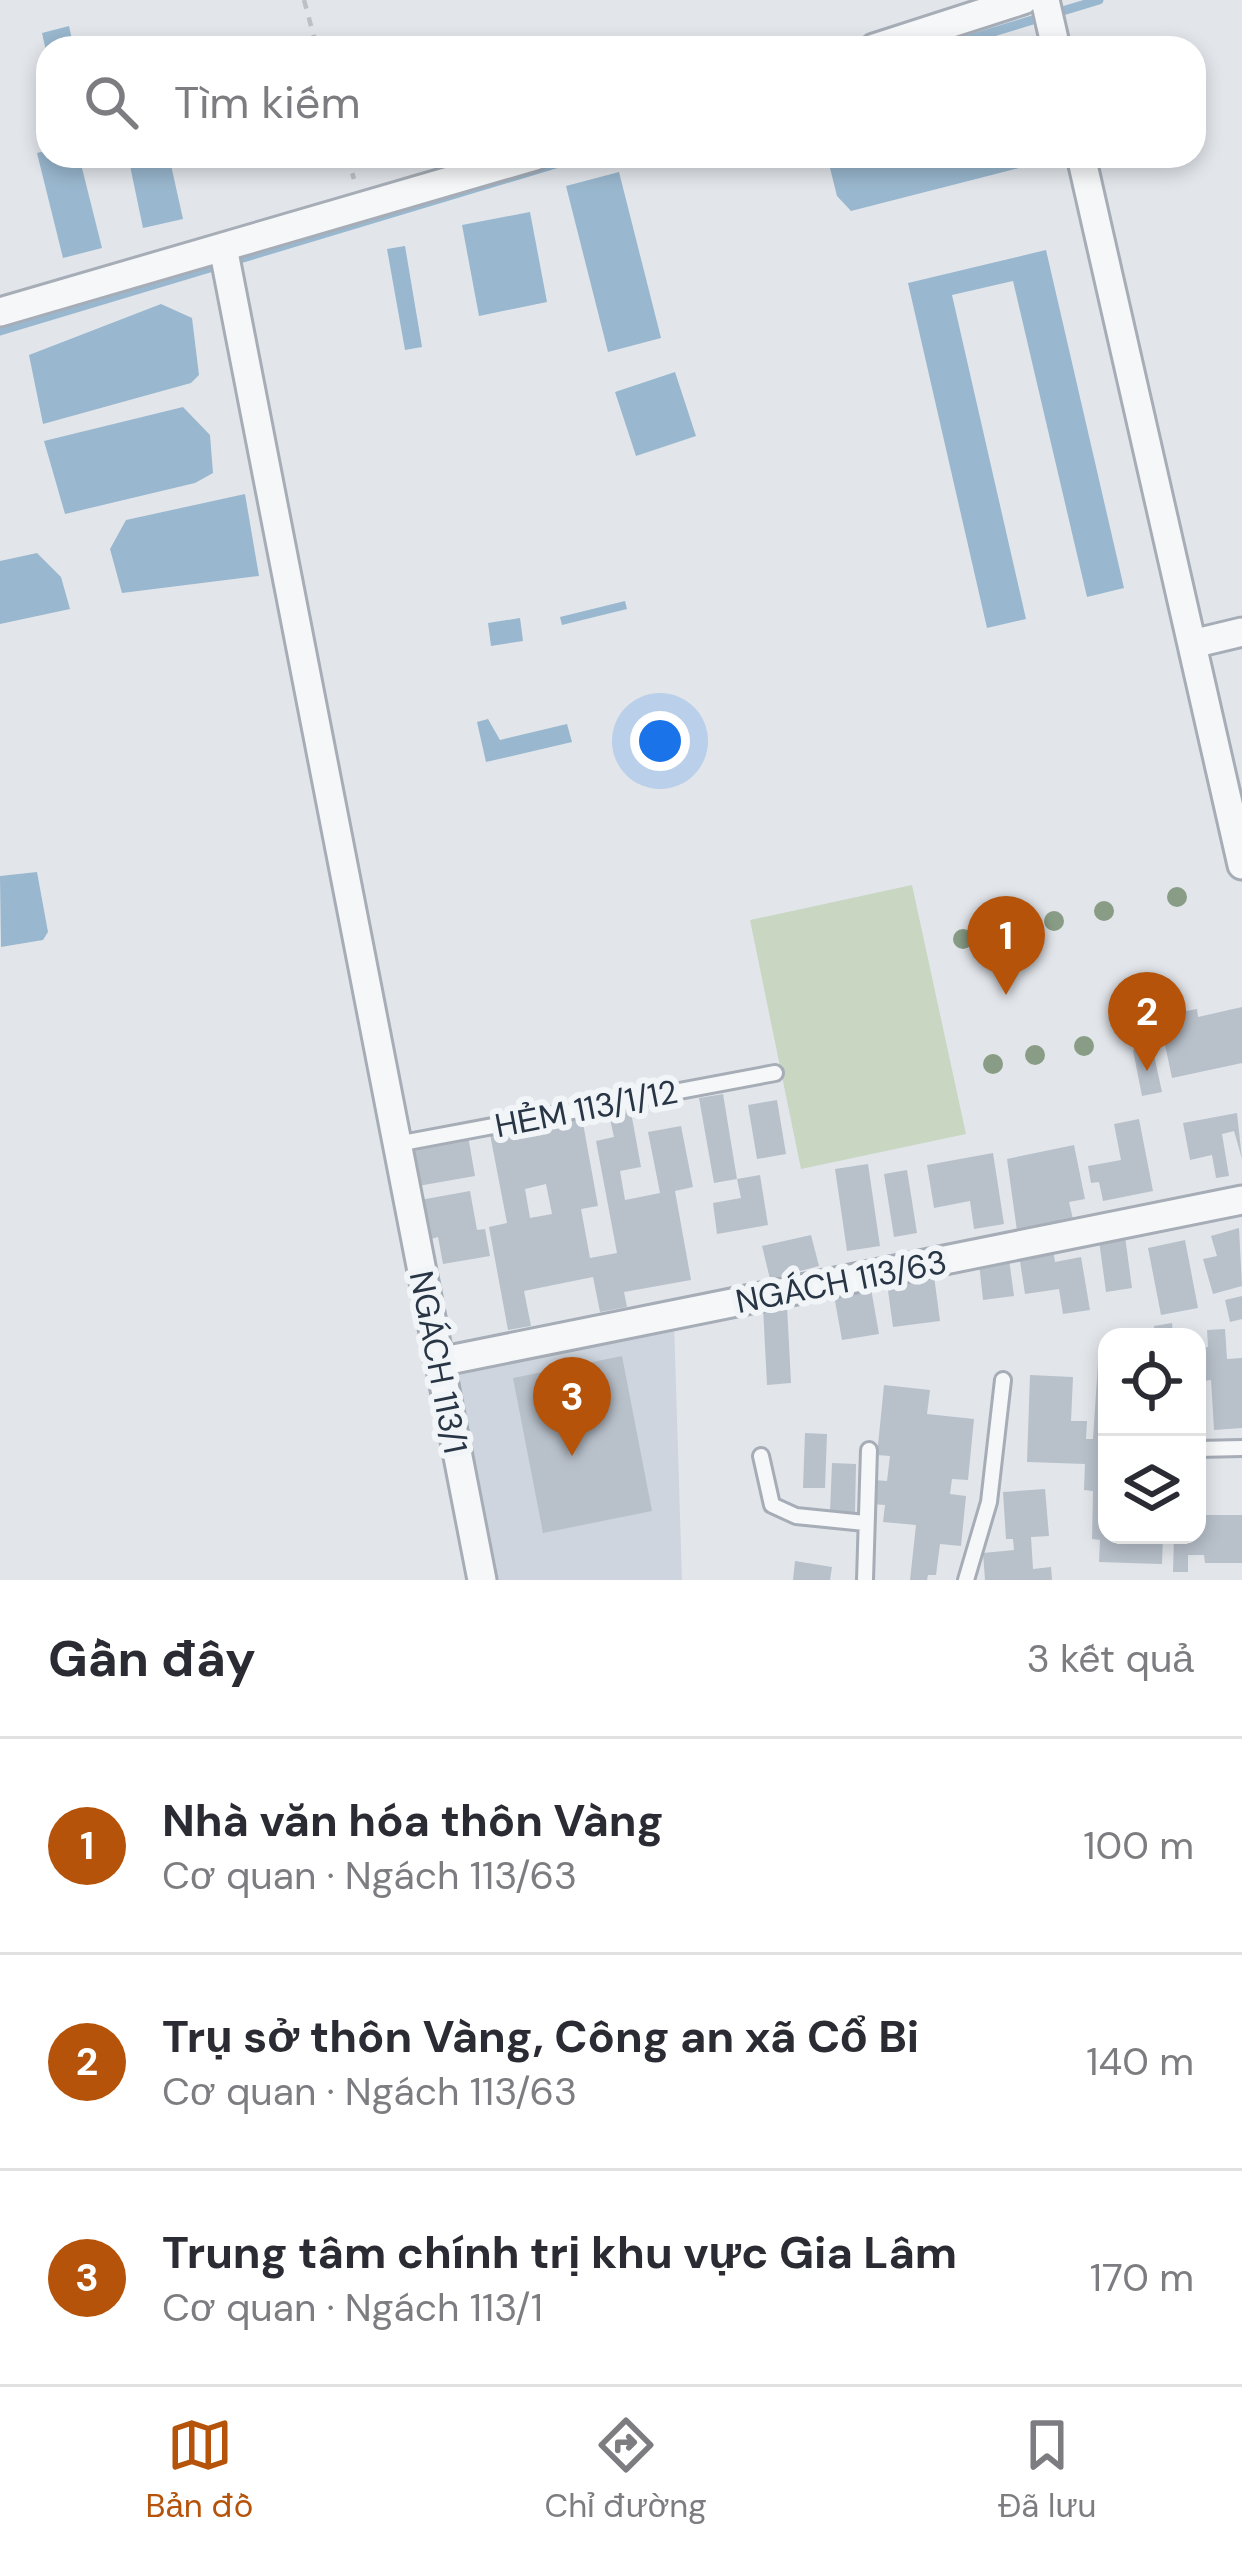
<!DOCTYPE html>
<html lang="vi">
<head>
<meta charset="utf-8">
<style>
  body { margin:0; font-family:"DM Sans",sans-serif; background:#f2f2f3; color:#2b2b33 }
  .controls { position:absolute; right:36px; bottom:36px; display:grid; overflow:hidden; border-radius:24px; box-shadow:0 6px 18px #0003 }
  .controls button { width:108px; height:108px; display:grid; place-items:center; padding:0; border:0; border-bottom:3px solid #e1e1e2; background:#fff; color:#2b2b33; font:60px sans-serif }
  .you { position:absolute; left:660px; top:741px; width:42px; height:42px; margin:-30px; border:9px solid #fff; border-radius:50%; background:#1a73e8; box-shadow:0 0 0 18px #1a73e833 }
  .badge { display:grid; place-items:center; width:78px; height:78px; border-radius:50%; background:#b45309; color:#fff; font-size:39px; font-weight:700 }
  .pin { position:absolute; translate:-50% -99px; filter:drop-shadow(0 3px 6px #0008) }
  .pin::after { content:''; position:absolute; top:63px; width:42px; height:36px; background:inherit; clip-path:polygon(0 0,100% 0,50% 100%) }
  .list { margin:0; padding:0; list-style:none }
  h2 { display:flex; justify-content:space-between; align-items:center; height:156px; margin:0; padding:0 48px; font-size:51px }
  h2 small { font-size:39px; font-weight:400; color:#7c7c81 }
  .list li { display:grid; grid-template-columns:78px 1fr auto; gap:36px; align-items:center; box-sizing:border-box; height:216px; padding:0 48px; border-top:3px solid #e1e1e2 }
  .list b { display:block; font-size:45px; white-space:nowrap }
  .list p { margin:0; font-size:39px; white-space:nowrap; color:#7c7c81 }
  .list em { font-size:39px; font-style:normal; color:#7c7c81 }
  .icon { flex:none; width:66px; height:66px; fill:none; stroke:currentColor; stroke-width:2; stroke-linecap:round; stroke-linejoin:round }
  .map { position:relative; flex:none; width:1242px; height:1580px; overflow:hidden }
  .search { position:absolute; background:#fff; box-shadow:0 6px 18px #0003; left:36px; right:36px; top:36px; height:132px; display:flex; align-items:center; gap:30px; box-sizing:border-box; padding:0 42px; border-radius:36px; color:#7c7c81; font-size:45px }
  .sheet { height:804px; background:#fff }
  nav { display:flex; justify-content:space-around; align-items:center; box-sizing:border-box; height:168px; border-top:3px solid #e1e1e2; background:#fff; font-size:33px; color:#7c7c81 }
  nav a { display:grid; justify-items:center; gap:6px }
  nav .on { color:#b45309 }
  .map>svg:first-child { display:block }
  .built { fill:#cfd5de }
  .green { fill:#c8d6c2 }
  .water { fill:#99b7ce }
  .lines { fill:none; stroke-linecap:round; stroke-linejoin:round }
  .stream { stroke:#99b7ce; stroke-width:9 }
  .building { fill:#b8c0ca; fill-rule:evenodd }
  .lane-casing { stroke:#a6adb6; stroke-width:20 }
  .street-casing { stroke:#a6adb6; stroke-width:33 }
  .path { stroke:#bcc1c7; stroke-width:4.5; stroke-dasharray:9 9; stroke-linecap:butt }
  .lane { stroke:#f5f7f9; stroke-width:14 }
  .street { stroke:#f5f7f9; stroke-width:27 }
  .tree { fill:#899d86 }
  .labels { text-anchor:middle; stroke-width:12; stroke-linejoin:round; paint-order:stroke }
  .street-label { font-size:33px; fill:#283545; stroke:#f2f5f8 }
</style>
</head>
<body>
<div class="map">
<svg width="1242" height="1580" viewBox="0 0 1242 1580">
  <rect width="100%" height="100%" fill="#e2e6eb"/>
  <path class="built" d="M674 1321 682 1580H491L448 1365Z"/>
  <path class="green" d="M912 885 966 1134 801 1169 750 920Z"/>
  <path class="water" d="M69 26 74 48H48V60L42 33Z
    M48 150V156H79L102 248 63 258 37 153Z
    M128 156H169L183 219 143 228Z
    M827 156H1036L1038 163 851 211 837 196Z
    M619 172 661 338 608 352 566 186Z
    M530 212 547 302 479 316 462 225Z
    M405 246 422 347 405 350 387 249Z
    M1046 250 1124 588 1087 597 1013 281 952 295 1026 619 987 628 908 283Z
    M161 304 192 318 199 375 191 383 43 424 29 355Z
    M675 372 696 436 636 456 615 392Z
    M183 407 210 435 213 473 195 483 65 514 44 441Z
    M245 494 259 576 122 593 110 549 126 520Z
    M37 553 61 577 70 609 0 624V561Z
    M625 601 627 609 562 625 560 617Z
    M520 618 523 641 491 646 488 623Z
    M488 719 500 740 567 724 572 742 486 762 477 722Z
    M37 872 48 932 43 940 1 947 0 876Z"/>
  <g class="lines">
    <path class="stream" d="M940 48 1099 0
      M0 331 582 156"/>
  </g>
  <path class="building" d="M1242 1007V1063L1172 1078 1159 1016 1197 1009 1198 1017Z
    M1152 1046 1162 1092 1142 1096 1133 1050Z
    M723 1094 737 1179 714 1183 699 1098Z
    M777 1100 786 1154 757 1159 748 1105Z
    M629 1101 641 1167 620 1171 625 1200 660 1193 648 1132 681 1126 693 1187 675 1191 691 1280 624 1292 627 1307 600 1312 593 1277 524 1291 531 1326 508 1330 489 1227 507 1223 489 1129 581 1112 598 1206 581 1209 590 1258 617 1253 596 1141 614 1137 607 1105ZM546 1184 552 1214 530 1218 525 1189Z
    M1237 1113 1242 1159 1234 1131 1222 1134 1229 1176 1216 1178 1212 1155 1190 1160 1183 1123Z
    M1139 1119 1153 1191 1103 1201 1099 1182 1091 1183 1088 1166 1121 1160 1114 1124Z
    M468 1136 475 1176 418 1186 411 1146Z
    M1074 1145 1085 1199 1069 1202 1073 1219 1017 1231 1007 1159Z
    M993 1153 1004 1224 974 1229 970 1201 934 1208 927 1165Z
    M868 1164 880 1246 847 1251 835 1169Z
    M907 1170 917 1233 894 1237 884 1174Z
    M760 1175 768 1225 717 1234 713 1203 741 1198 737 1179Z
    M470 1191 477 1230 485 1229 490 1256 443 1264 438 1237 427 1240 420 1200Z
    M1239 1228 1242 1286 1213 1294 1203 1259 1217 1256 1211 1236Z
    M1124 1229 1132 1288 1106 1292 1098 1233Z
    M811 1235 819 1266 770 1279 762 1246Z
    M1185 1240 1198 1308 1161 1315 1148 1248Z
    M1052 1243 1055 1262 1081 1257 1090 1310 1063 1314 1059 1289 1025 1294 1018 1248Z
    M1009 1259 1014 1296 983 1300 979 1263Z
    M934 1276 940 1321 893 1327 887 1283Z
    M870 1283 879 1334 842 1340 833 1290Z
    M1242 1296V1319L1230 1322 1225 1300Z
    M787 1306 791 1383 767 1385 763 1307Z
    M1172 1323 1173 1337H1155L1154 1326Z
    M1225 1329 1227 1359 1242 1358V1428L1214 1430 1211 1380 1197 1382V1348L1208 1347 1207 1330Z
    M622 1356 652 1511 543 1533 513 1378Z
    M1098 1363 1107 1364V1535H1163L1162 1564 1099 1562 1100 1540 1092 1539 1093 1491 1084 1490 1085 1464 1027 1462 1030 1375 1073 1377 1071 1421H1087L1086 1439H1093Z
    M884 1385 930 1390 927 1414 974 1419 968 1480 952 1479 950 1494 966 1496 961 1546 940 1544 936 1575H928L927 1580H910L916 1525 883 1522 885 1505 872 1504 874 1480 887 1481 890 1456 877 1455Z
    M805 1433 827 1434 825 1488H803Z
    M832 1463 856 1464 855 1512H830Z
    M1045 1489 1049 1536 1031 1537 1033 1569 1051 1567 1052 1580H985L983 1553 1014 1550 1013 1539H1006L1003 1492Z
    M1197 1515H1242V1563H1205L1204 1555H1188V1572H1173L1174 1535H1197Z
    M795 1561 832 1567 830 1580H793Z"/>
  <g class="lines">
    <defs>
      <path id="lane" d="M397 1144 775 1073
        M1197 1449 1242 1448
        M761 1456 772 1505 796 1516 865 1523
        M865 1580 869 1450
        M966 1580 989 1502 1003 1380"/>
      <path id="street" d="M1045 0 1056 48
        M874 48 1023 0
        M1081 156 1242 865
        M223 247 482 1580
        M0 312 535 156
        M1192 644 1242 632
        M439 1362 1242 1200"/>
    </defs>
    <use href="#lane" class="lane-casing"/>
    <use href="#street" class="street-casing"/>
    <path class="path" d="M304 0 317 48
      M347 156 354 179"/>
    <use href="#lane" class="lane"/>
    <use href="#street" class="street"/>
  </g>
  <g class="tree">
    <circle cx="1177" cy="897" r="10"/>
    <circle cx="1104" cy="911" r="10"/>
    <circle cx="1054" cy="921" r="10"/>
    <circle cx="1004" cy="931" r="10"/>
    <circle cx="963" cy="939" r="10"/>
    <circle cx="1084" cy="1046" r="10"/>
    <circle cx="1035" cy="1055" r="10"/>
    <circle cx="993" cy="1064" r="10"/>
  </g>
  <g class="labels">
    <g class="street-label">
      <text transform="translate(586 1108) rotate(-11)" y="12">HẺM 113/1/12</text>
      <text transform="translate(841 1281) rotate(-11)" y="12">NGÁCH 113/63</text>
      <text transform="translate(439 1362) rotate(79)" y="12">NGÁCH 113/1</text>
    </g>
  </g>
</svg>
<div class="controls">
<button><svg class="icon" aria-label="locate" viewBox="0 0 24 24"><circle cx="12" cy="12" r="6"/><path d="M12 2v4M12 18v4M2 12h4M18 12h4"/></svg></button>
<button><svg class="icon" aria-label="layers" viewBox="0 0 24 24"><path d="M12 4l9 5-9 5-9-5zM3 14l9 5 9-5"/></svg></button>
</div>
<div class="you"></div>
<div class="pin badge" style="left:1006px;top:995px">1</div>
<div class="pin badge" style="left:1147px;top:1071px">2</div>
<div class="pin badge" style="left:572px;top:1456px">3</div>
<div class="search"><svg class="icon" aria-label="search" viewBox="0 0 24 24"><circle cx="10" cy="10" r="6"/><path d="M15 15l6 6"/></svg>Tìm kiếm</div>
</div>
<section class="sheet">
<h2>Gần đây<small>3 kết quả</small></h2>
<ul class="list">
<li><span class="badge">1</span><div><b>Nhà văn hóa thôn Vàng</b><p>Cơ quan · Ngách 113/63</p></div><em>100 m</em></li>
<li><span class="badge">2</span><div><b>Trụ sở thôn Vàng, Công an xã Cổ Bi</b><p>Cơ quan · Ngách 113/63</p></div><em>140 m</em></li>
<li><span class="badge">3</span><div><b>Trung tâm chính trị khu vực Gia Lâm</b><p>Cơ quan · Ngách 113/1</p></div><em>170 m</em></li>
</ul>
</section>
<nav>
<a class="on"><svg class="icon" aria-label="map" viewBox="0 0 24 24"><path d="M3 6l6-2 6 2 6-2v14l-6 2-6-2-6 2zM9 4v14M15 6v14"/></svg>Bản đồ</a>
<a><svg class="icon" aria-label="directions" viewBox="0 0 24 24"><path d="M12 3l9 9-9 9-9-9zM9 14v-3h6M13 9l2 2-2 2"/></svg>Chỉ đường</a>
<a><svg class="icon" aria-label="saved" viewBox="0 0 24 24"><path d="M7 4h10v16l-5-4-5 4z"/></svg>Đã lưu</a>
</nav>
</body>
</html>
